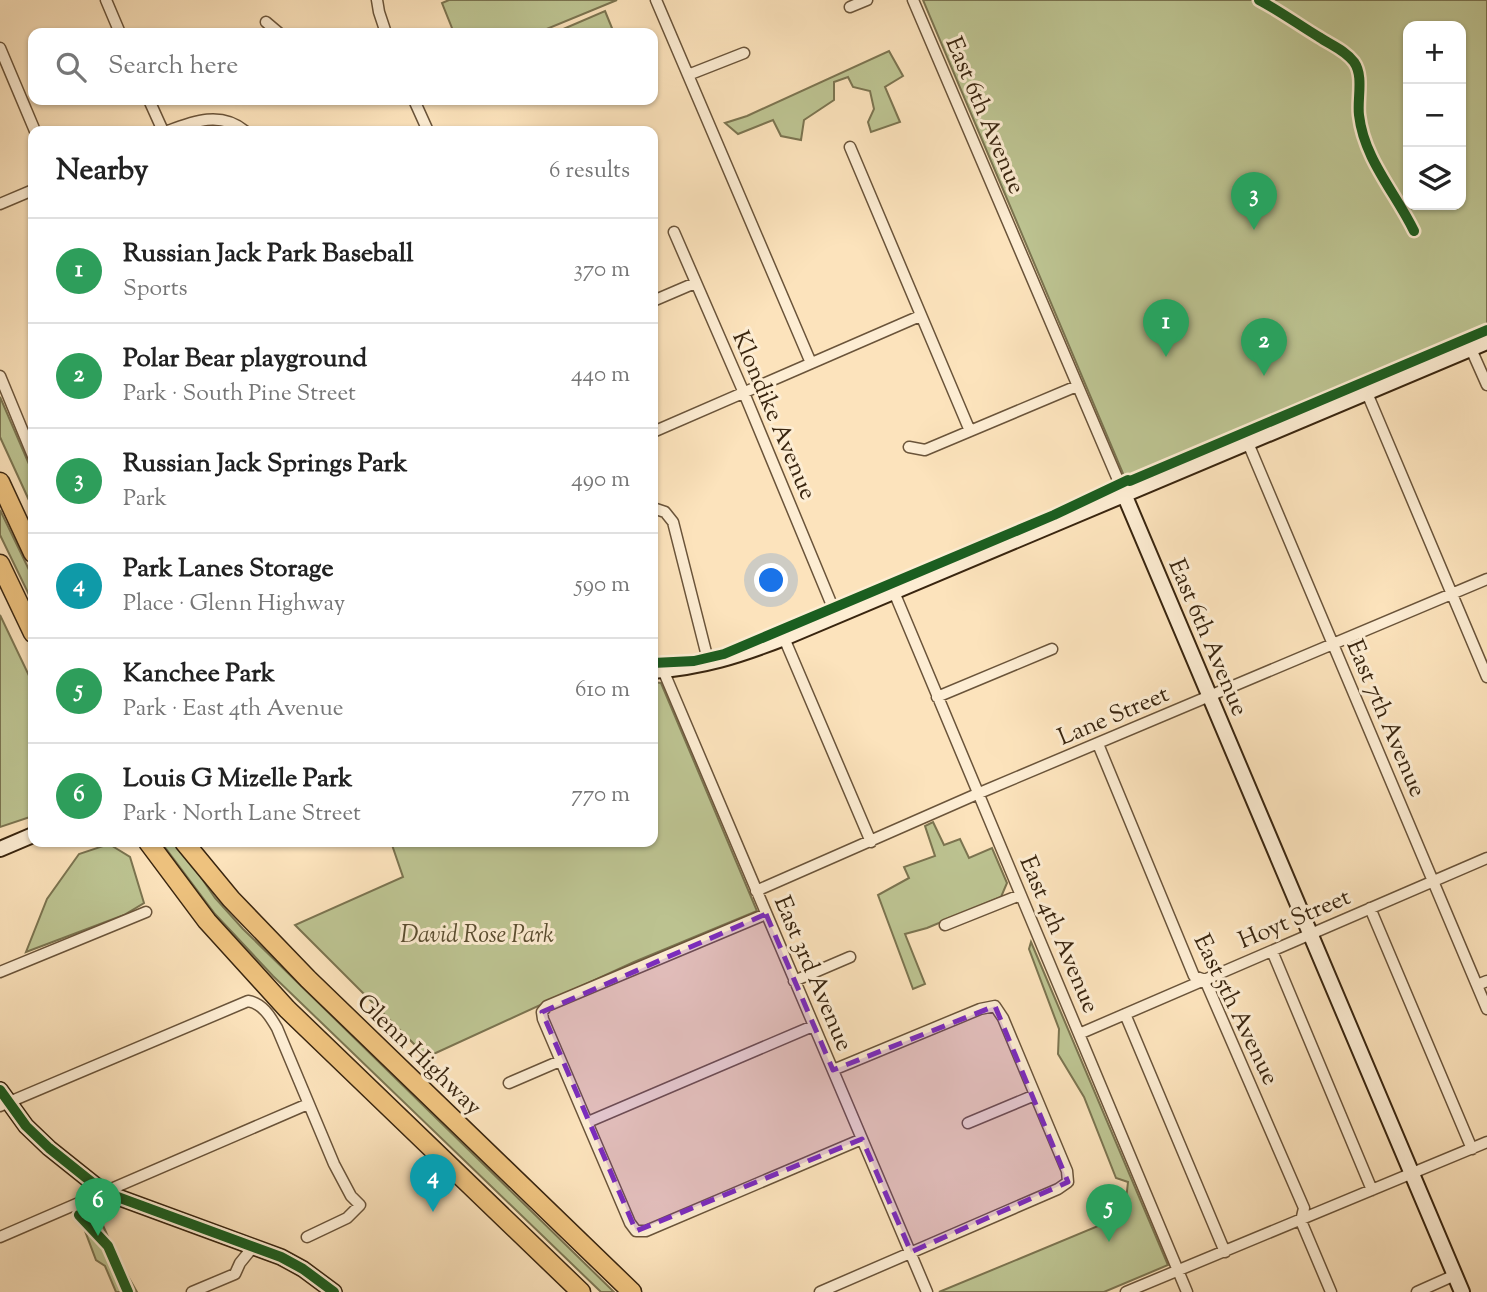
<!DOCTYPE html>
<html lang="en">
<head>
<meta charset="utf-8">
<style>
  body { margin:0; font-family:"Sorts Mill Goudy",serif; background:#f6f6f6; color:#222 }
  .controls { position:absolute; right:21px; top:21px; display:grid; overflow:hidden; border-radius:14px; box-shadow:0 2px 5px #0004 }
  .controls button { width:63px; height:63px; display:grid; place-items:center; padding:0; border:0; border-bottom:2px solid #e0e0e0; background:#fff; color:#222; font:35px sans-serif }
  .you { position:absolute; left:772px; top:581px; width:24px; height:24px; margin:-18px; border:5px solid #fff; border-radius:50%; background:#1a73e8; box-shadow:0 0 0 10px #1a73e833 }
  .badge { display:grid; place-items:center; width:46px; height:46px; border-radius:50%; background:#db2777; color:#fff; font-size:23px; font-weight:700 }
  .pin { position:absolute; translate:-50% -58px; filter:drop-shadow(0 2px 4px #0008) }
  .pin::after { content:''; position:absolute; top:37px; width:24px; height:21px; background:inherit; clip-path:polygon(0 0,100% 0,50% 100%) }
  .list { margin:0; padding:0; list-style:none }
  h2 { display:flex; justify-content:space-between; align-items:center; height:91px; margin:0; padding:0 28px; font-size:30px }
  h2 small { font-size:23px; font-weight:400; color:#767676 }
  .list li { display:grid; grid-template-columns:46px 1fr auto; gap:21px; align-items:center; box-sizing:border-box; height:105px; padding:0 28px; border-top:2px solid #e0e0e0 }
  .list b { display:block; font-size:26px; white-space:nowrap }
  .list p { margin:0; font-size:23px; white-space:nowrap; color:#767676 }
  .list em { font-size:23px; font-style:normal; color:#767676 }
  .icon { flex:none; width:38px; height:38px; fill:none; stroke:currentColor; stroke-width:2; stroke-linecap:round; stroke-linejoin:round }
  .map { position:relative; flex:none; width:1487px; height:1292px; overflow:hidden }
  .search { position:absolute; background:#fff; box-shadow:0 2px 5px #0004; left:28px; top:28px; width:630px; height:77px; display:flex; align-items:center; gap:18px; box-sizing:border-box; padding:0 24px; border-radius:14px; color:#767676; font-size:26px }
  .panel { position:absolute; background:#fff; box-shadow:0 2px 5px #0004; left:28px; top:126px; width:630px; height:721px; border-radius:14px }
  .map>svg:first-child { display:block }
  .green { fill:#bdc492; stroke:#7b7450; stroke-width:2; fill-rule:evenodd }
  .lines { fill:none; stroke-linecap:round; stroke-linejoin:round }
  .street-casing { stroke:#6a543a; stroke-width:13 }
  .secondary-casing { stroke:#39250f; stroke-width:18 }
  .highway-casing { stroke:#39250f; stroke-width:21 }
  .street { stroke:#fdedd3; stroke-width:10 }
  .secondary { stroke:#fdedd3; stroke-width:14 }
  .highway { stroke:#eec27e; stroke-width:18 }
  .cycleway-casing { stroke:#fdedd3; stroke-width:15 }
  .cycleway { stroke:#1b5e20; stroke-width:10 }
  .marked { fill:#7b2cbf; fill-opacity:0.2; stroke:#7b2cbf; stroke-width:5; stroke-dasharray:14 9; stroke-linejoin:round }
  .labels { text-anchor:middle; stroke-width:6; stroke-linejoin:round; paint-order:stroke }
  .street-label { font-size:24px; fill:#39250f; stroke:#fdedd3 }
  .park-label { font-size:24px; font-style:italic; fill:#5a4d30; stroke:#fdedd3 }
</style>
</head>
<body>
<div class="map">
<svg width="1487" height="1292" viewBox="0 0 1487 1292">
  <rect width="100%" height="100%" fill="#fce3bc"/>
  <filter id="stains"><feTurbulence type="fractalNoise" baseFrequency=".00286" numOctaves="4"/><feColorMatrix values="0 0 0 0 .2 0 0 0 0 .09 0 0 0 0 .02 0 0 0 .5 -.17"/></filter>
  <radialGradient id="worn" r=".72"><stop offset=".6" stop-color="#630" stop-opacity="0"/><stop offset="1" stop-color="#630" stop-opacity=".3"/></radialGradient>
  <path class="green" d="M449 0H617L537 33H454L442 3Z
    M923 0H1487V329L1127 483ZM1408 26H1461V205H1408Z
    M605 11 614 33H554Z
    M889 51 903 76 885 87 900 122 871 132 868 122 874 109 870 91 853 87 848 77 834 82V100L804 120 801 140 781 136 773 120 738 134 725 123 747 116Z
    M0 397 32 471 33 509 0 437Z
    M0 510 33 578V603L0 535Z
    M0 615 33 684V816L0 827Z
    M653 682 661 683 757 911 634 962 427 1057 295 925 403 877 391 842H653Z
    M933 822 944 845 960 839 969 858 992 848 1007 883 1001 897 927 928 905 934 925 984 913 989 878 895 909 878 904 867 935 856 925 826Z
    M161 842H177L215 898 243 929 614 1292H601L273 976 215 914Z
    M109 844 130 857 144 903 124 915 26 952 47 899 79 854Z
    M1031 942 1168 1265 1104 1292H939L1103 1224 1126 1200 1128 1182 1116 1178 1084 1097 1058 1054 1059 1029 1029 949Z
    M97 1212 117 1257 137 1292H116L105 1266 96 1260 79 1215Z"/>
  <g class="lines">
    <defs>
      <path id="street" d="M106 0 120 33
        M377 0 379 12 386 33
        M656 0 811 363
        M913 0 1124 494
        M850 7 867 0
        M266 22 279 33
        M0 48 35 131
        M688 75 744 53
        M149 100 163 131
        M414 100 428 131
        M168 131C194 121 221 111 245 131
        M850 147 970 431
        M0 204 33 190
        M674 232 744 393 836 615
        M653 301 695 283
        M1471 349 1487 385
        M0 376 33 456
        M1367 393 1487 677
        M653 432 920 316
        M1248 443 1487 1009
        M909 447 925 450 1077 386
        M653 508 665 512 673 522 709 664
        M894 592 1187 1292
        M784 638 871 842
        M663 670 927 1292
        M937 697 1052 649
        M1098 744 1194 976 1205 980 1304 1208 1301 1221 1331 1292
        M756 891 977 794 1487 579
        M1370 908 1472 1149
        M766 914 547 1006 542 1012 543 1019 630 1223 636 1231H646L862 1139
        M945 925 1020 895
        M1272 951 1372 1190
        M0 972 146 912
        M794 981 850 957
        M1477 985 1487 981
        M1125 1014 1225 1252
        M1079 1034 1487 858
        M509 1083 560 1061
        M0 1106 248 1001C262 1003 270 1016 277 1028L334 1164 351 1196 360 1205 347 1218 307 1237
        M588 1122 813 1026
        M968 1123 1035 1095
        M0 1237 308 1104
        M192 1292 235 1274 240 1263 253 1247
        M820 1292 1058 1189 1068 1182 1067 1171 1003 1018 995 1006 980 1009 833 1070
        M1126 1292 1487 1142
        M1417 1292 1455 1275"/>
      <path id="secondary" d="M1124 494 1462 1292
        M653 671C703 667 738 656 784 638L1487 342
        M0 849 33 835
        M0 1090 26 1126 49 1148 104 1192 281 1257 303 1269 334 1292"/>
      <path id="highway" d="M0 482 33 553
        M0 564 33 633
        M148 842 207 921 287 1009 581 1292
        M184 842 231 899 308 979 632 1292"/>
    </defs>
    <use href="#street" class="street-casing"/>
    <use href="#secondary" class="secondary-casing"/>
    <use href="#highway" class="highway-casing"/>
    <use href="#street" class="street"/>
    <use href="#secondary" class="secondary"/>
    <use href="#highway" class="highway"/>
    <defs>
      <path id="cycleway" d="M1259 0C1280 11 1299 25 1319 37 1331 45 1345 50 1354 62 1364 76 1357 99 1359 115 1364 159 1395 192 1414 231
        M653 663 694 661 724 654 1054 515 1128 480 1130 481 1487 330
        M0 1090 26 1126 49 1148 104 1192 281 1257 303 1269 334 1292
        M104 1205 79 1215 108 1246 128 1292"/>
    </defs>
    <use href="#cycleway" class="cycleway-casing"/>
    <use href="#cycleway" class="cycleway"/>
  </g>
  <path class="marked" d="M766 914 833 1070 995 1006 1068 1182 911 1252 862 1139 636 1231 542 1012Z"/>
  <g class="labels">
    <g class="street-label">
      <text transform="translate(986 115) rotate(67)" y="8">East 6th Avenue</text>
      <text transform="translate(775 415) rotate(67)" y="8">Klondike Avenue</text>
      <text transform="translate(1209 637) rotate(67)" y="8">East 6th Avenue</text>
      <text transform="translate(1113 715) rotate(-23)" y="8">Lane Street</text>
      <text transform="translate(1387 718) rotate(67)" y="8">East 7th Avenue</text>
      <text transform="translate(1294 918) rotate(-23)" y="8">Hoyt Street</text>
      <text transform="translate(1060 934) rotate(67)" y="8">East 4th Avenue</text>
      <text transform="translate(814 973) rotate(67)" y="8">East 3rd Avenue</text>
      <text transform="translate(1237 1009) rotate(64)" y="8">East 5th Avenue</text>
      <text transform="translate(420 1054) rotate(44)" y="8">Glenn Highway</text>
    </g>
    <g class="park-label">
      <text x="477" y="942">David Rose Park</text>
    </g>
  </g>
  <rect width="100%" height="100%" filter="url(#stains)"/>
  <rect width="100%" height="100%" fill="url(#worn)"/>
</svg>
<div class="controls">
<button>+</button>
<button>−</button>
<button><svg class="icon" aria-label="layers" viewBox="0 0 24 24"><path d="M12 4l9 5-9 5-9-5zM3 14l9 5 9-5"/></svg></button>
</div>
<div class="you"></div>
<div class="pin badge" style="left:1166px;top:357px;background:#2e9e5b">1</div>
<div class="pin badge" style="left:1264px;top:376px;background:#2e9e5b">2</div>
<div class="pin badge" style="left:1254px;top:230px;background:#2e9e5b">3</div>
<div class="pin badge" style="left:433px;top:1212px;background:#0f9aa8">4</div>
<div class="pin badge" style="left:1109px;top:1242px;background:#2e9e5b">5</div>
<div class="pin badge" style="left:98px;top:1236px;background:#2e9e5b">6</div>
<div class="search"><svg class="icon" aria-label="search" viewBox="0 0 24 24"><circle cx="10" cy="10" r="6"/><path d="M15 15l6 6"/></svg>Search here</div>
<section class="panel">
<h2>Nearby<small>6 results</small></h2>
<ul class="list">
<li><span class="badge" style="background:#2e9e5b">1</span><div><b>Russian Jack Park Baseball</b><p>Sports</p></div><em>370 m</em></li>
<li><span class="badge" style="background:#2e9e5b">2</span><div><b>Polar Bear playground</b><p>Park · South Pine Street</p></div><em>440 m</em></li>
<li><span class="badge" style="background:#2e9e5b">3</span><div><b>Russian Jack Springs Park</b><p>Park</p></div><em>490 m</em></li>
<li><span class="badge" style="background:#0f9aa8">4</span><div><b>Park Lanes Storage</b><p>Place · Glenn Highway</p></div><em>590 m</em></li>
<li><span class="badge" style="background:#2e9e5b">5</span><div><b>Kanchee Park</b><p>Park · East 4th Avenue</p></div><em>610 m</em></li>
<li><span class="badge" style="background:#2e9e5b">6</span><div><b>Louis G Mizelle Park</b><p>Park · North Lane Street</p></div><em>770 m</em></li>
</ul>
</section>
</div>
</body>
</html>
